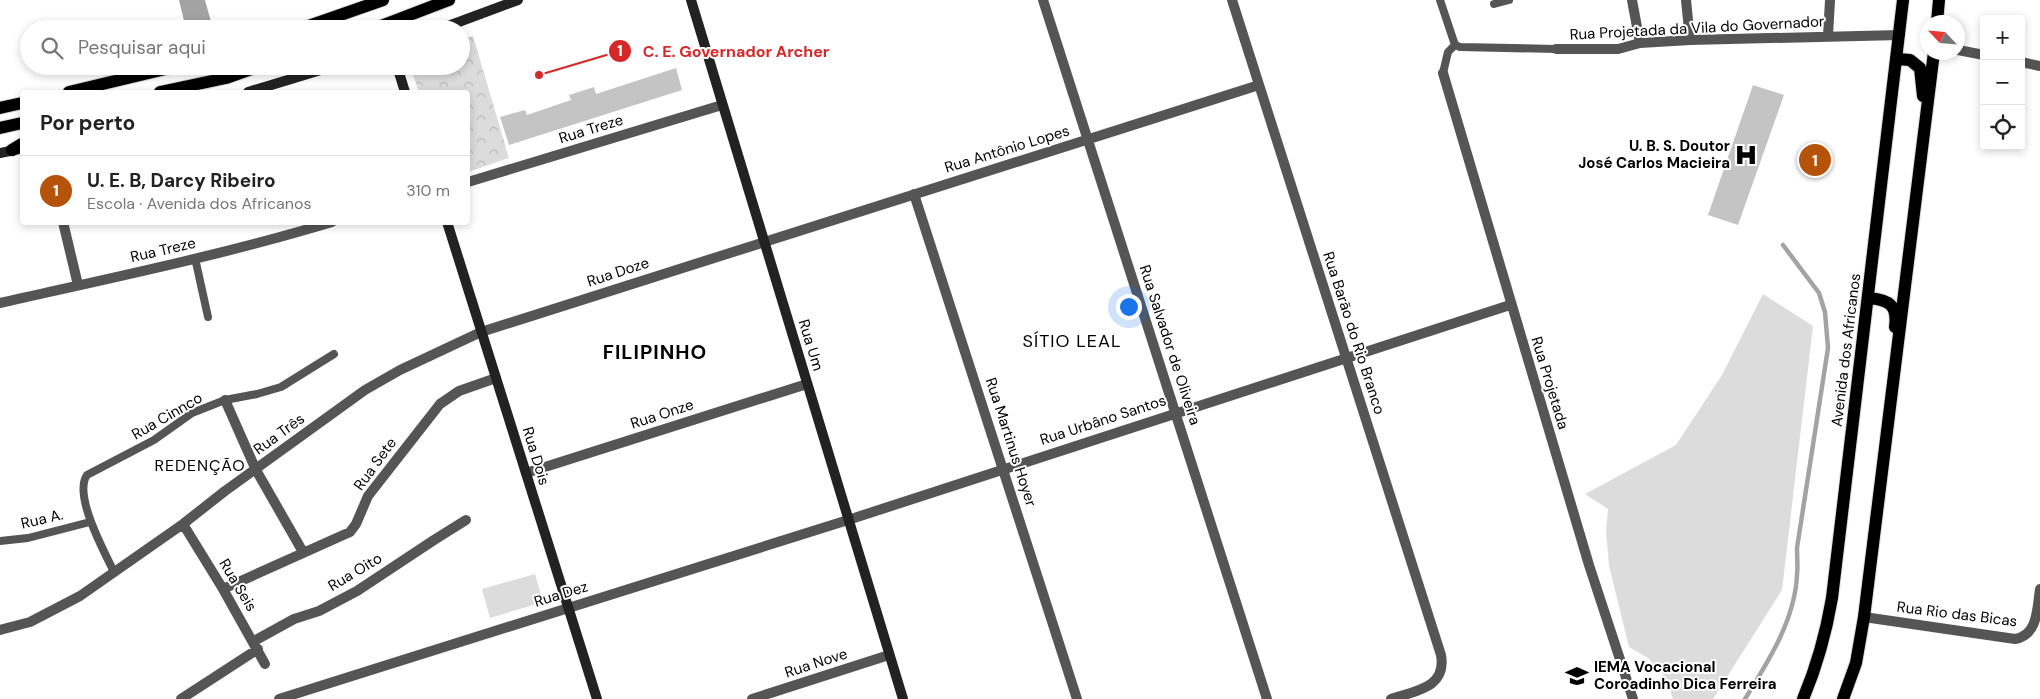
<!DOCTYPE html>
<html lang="pt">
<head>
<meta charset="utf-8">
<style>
  body { margin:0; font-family:"DM Sans",sans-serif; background:#f6f6f6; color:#222 }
  .controls { position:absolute; right:15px; top:15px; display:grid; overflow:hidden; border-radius:5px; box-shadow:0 2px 8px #0003 }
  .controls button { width:45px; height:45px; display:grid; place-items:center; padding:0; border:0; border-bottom:1px solid #e0e0e0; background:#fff; color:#222; font:25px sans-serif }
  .compass { position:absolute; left:1920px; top:15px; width:45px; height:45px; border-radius:50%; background:#fff; box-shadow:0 2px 8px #0003; rotate:296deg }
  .you { position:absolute; left:1128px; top:306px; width:18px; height:18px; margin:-12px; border:4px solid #fff; border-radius:50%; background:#1a73e8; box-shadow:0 0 0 8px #1a73e833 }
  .badge { display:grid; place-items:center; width:32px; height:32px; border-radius:50%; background:#b45309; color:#fff; font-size:16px; font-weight:700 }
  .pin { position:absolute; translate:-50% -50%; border:2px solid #fff; box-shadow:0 1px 5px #0006 }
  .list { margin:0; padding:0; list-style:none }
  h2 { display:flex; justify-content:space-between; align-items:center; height:65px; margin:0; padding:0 20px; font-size:21px }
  h2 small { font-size:16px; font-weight:400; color:#767676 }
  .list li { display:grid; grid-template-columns:32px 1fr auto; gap:15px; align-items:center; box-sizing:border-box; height:70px; padding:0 20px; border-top:1px solid #e0e0e0 }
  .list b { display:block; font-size:19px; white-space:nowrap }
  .list p { margin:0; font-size:16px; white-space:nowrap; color:#767676 }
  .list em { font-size:16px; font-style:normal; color:#767676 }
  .icon { flex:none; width:28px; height:28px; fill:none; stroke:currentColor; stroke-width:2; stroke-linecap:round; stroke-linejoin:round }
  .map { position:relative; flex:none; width:2040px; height:699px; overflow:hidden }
  .search { position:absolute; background:#fff; box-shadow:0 2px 8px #0003; left:20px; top:20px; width:450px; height:55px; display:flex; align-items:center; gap:12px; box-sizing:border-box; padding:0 18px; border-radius:28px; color:#767676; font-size:19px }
  .panel { position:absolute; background:#fff; box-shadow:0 2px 8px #0003; left:20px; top:90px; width:450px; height:135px; border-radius:5px }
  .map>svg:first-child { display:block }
  .grass { fill:#dcdcdc }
  .forest { fill:url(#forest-crowns) }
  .water { fill:#a3a3a3 }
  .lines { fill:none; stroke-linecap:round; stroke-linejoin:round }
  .stream { stroke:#a3a3a3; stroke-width:4.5 }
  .building { fill:#c4c4c4 }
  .primary-casing { stroke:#dbdbdb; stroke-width:14 }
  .service { stroke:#555; stroke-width:8 }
  .minor { stroke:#555; stroke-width:10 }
  .tertiary { stroke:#555; stroke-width:10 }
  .secondary { stroke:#222; stroke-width:10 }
  .primary { stroke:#000; stroke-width:12 }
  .labels { text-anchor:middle; stroke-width:4; stroke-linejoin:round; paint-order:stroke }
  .street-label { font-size:15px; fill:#000; stroke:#fff }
  .poi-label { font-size:15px; font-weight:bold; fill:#000; stroke:#fff; text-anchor:end }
  .neighbourhood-label { font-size:16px; letter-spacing:1px; fill:#000; stroke:#fff }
  .quarter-label { font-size:18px; letter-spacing:1px; fill:#000; stroke:#fff }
  .district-label { font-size:20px; font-weight:bold; letter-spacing:1px; fill:#000; stroke:#fff }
  .leader { fill:none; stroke:#d62828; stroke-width:2 }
  .callout-dot { fill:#d62828; stroke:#fff; stroke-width:2 }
  .mark-label { font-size:15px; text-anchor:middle; font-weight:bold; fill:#fff }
  .callout-label { font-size:16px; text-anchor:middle; font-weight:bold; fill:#d62828; stroke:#fff; stroke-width:4; stroke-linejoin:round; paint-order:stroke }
</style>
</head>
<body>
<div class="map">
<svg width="2040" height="699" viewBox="0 0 2040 699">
  <defs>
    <pattern id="forest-crowns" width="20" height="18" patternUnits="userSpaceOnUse" patternTransform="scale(1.25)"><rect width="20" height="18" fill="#dcdcdc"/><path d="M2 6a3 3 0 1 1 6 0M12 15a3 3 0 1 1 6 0" fill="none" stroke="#bbb"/></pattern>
  </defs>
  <rect width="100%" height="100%" fill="#fff"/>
  <path class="grass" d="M1763 294 1813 326 1782 590 1713 699H1673L1667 679 1648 658 1629 647 1609 566 1606 531 1608 509 1585 494 1676 445 1722 375Z
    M535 574 543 602 490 618 482 589Z"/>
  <path class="forest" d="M473 36 509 158 468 172V92H419L411 69V66H461V40Z"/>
  <path class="water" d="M179 0H205L213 29H186Z"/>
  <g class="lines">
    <path class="stream" d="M1745 699C1768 662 1795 620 1797 575 1798 566 1797 557 1797 548L1828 348 1825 312 1819 293 1783 245"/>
  </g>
  <path class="building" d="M676 68 682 90 509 145 500 117 525 110 527 115 571 100 569 95 594 87 596 94Z
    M1753 85 1784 95 1738 225 1708 215Z"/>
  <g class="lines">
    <defs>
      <path id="primary" d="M1937 22 1939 0
        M300 29 383 0
        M373 29 449 0
        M1898 59 1910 60 1920 68 1923 96
        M69 92 178 66
        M160 92 226 78 260 66
        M0 108 22 103
        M0 128 22 123
        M12 150 22 144
        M1869 298C1889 300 1898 305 1895 327
        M1803 699C1817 666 1826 633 1832 598L1903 0
        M1843 699 1856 663 1864 617 1934 52"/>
    </defs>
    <use href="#primary" class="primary-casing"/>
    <path class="service" d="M1440 0 1455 45 1460 47 1556 49
      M1494 4 1509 0
      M1443 73 1448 52 1455 45
      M195 258 208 317
      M0 541 28 538 90 522
      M114 572C104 551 73 495 87 475L154 440 192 413 225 400 257 394 281 387 334 354"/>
    <path class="minor" d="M1043 0 1267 699
      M1232 0 1441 655C1447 688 1415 691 1391 699
      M1632 0 1640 43
      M1686 0 1690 40
      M1828 36 1830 0
      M1556 49H1618L1640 43 1690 40 1900 35
      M1958 50 1984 55
      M2021 62 2040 66
      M1443 73 1589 565 1633 699
      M914 194 1077 699
      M63 222 78 285
      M225 400 256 470 303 552
      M526 473 807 384
      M183 524 223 589 265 664
      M223 589 350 532 356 524 368 496 440 404 459 391 496 378
      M1864 617 2015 639C2038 635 2037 609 2040 589
      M0 630 30 622 80 596 183 524 225 491 365 390 400 370 481 332 1259 85
      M254 641 294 619 319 611 357 591 434 540 466 520
      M181 699 258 649
      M279 699 848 520 1510 305
      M752 699 889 655"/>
    <path class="tertiary" d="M468 182 722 105
      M0 303C111 278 223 255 332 222"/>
    <path class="secondary" d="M691 0 903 699
      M440 29 518 0
      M397 66 405 92
      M248 92 334 66
      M0 153 19 149
      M447 222 597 699"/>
    <use href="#primary" class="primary"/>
  </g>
  <defs>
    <symbol id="hospital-bare" viewBox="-9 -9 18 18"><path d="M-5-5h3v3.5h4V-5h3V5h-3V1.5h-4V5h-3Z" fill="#000" stroke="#fff" stroke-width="2.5" paint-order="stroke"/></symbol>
    <symbol id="school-bare" viewBox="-9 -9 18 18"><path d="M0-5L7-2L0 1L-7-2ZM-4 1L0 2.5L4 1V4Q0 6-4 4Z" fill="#000" stroke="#fff" stroke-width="2.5" paint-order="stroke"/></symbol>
  </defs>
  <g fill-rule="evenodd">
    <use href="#hospital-bare" x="1730" y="139" width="32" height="32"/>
    <use href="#school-bare" x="1561" y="660" width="32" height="32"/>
  </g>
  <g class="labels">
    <g class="street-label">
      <text transform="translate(1697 28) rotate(-3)" y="5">Rua Projetada da Vila do Governador</text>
      <text transform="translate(591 129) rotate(-17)" y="5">Rua Treze</text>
      <text transform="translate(1007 149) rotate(-17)" y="5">Rua Antônio Lopes</text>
      <text transform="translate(163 250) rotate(-13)" y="5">Rua Treze</text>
      <text transform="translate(618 272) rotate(-18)" y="5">Rua Doze</text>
      <text transform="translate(1354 333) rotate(72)" y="5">Rua Barão do Rio Branco</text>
      <text transform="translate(811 345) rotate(73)" y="5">Rua Um</text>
      <text transform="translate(1170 345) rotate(72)" y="5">Rua Salvador de Oliveira</text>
      <text transform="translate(1846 350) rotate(-83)" y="5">Avenida dos Africanos</text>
      <text transform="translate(1550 383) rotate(73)" y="5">Rua Projetada</text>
      <text transform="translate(662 414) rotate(-18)" y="5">Rua Onze</text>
      <text transform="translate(167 416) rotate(-30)" y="5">Rua Cinnco</text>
      <text transform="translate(1103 420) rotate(-18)" y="5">Rua Urbâno Santos</text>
      <text transform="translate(279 434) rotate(-36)" y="5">Rua Três</text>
      <text transform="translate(1011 442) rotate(72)" y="5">Rua Martinus Hoyer</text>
      <text transform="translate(536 456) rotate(73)" y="5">Rua Dois</text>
      <text transform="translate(375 464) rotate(-54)" y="5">Rua Sete</text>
      <text transform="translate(42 519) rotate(-13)" y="5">Rua A.</text>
      <text transform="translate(355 572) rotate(-31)" y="5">Rua Oito</text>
      <text transform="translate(238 585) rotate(59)" y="5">Rua Seis</text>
      <text transform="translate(561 594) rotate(-17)" y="5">Rua Dez</text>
      <text transform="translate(1957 614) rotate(7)" y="5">Rua Rio das Bicas</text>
      <text transform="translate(816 663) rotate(-18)" y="5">Rua Nove</text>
    </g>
    <g class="poi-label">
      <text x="1730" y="151">U. B. S. Doutor<tspan x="1730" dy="17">José Carlos Macieira</tspan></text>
      <text x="1594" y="672" text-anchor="start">IEMA Vocacional<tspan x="1594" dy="17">Coroadinho Dica Ferreira</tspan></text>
    </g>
    <g class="neighbourhood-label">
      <text x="200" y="471">REDENÇÃO</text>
    </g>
    <g class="quarter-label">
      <text x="1072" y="347">SÍTIO LEAL</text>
    </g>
    <g class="district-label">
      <text x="655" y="359">FILIPINHO</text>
    </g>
  </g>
  <path class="leader" d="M539 75L620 51"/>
  <g class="callout-dot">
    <circle cx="539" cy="75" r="5"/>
    <circle cx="620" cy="51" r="12"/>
  </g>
  <g class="mark-label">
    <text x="620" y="56">1</text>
  </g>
  <g class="callout-label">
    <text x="736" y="57">C. E. Governador Archer</text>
  </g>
</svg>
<div class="controls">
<button>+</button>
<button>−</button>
<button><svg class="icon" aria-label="locate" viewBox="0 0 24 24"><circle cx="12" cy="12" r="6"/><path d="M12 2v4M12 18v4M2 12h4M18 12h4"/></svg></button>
</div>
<svg class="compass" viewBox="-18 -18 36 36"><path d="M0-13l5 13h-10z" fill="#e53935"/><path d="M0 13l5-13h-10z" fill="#767676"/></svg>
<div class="you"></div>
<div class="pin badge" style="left:1815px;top:160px">1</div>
<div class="search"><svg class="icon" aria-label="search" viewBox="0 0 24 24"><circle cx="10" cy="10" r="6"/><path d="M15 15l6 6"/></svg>Pesquisar aqui</div>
<section class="panel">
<h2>Por perto<small></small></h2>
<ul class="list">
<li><span class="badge">1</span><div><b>U. E. B, Darcy Ribeiro</b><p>Escola · Avenida dos Africanos</p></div><em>310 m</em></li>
</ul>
</section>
</div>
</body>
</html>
